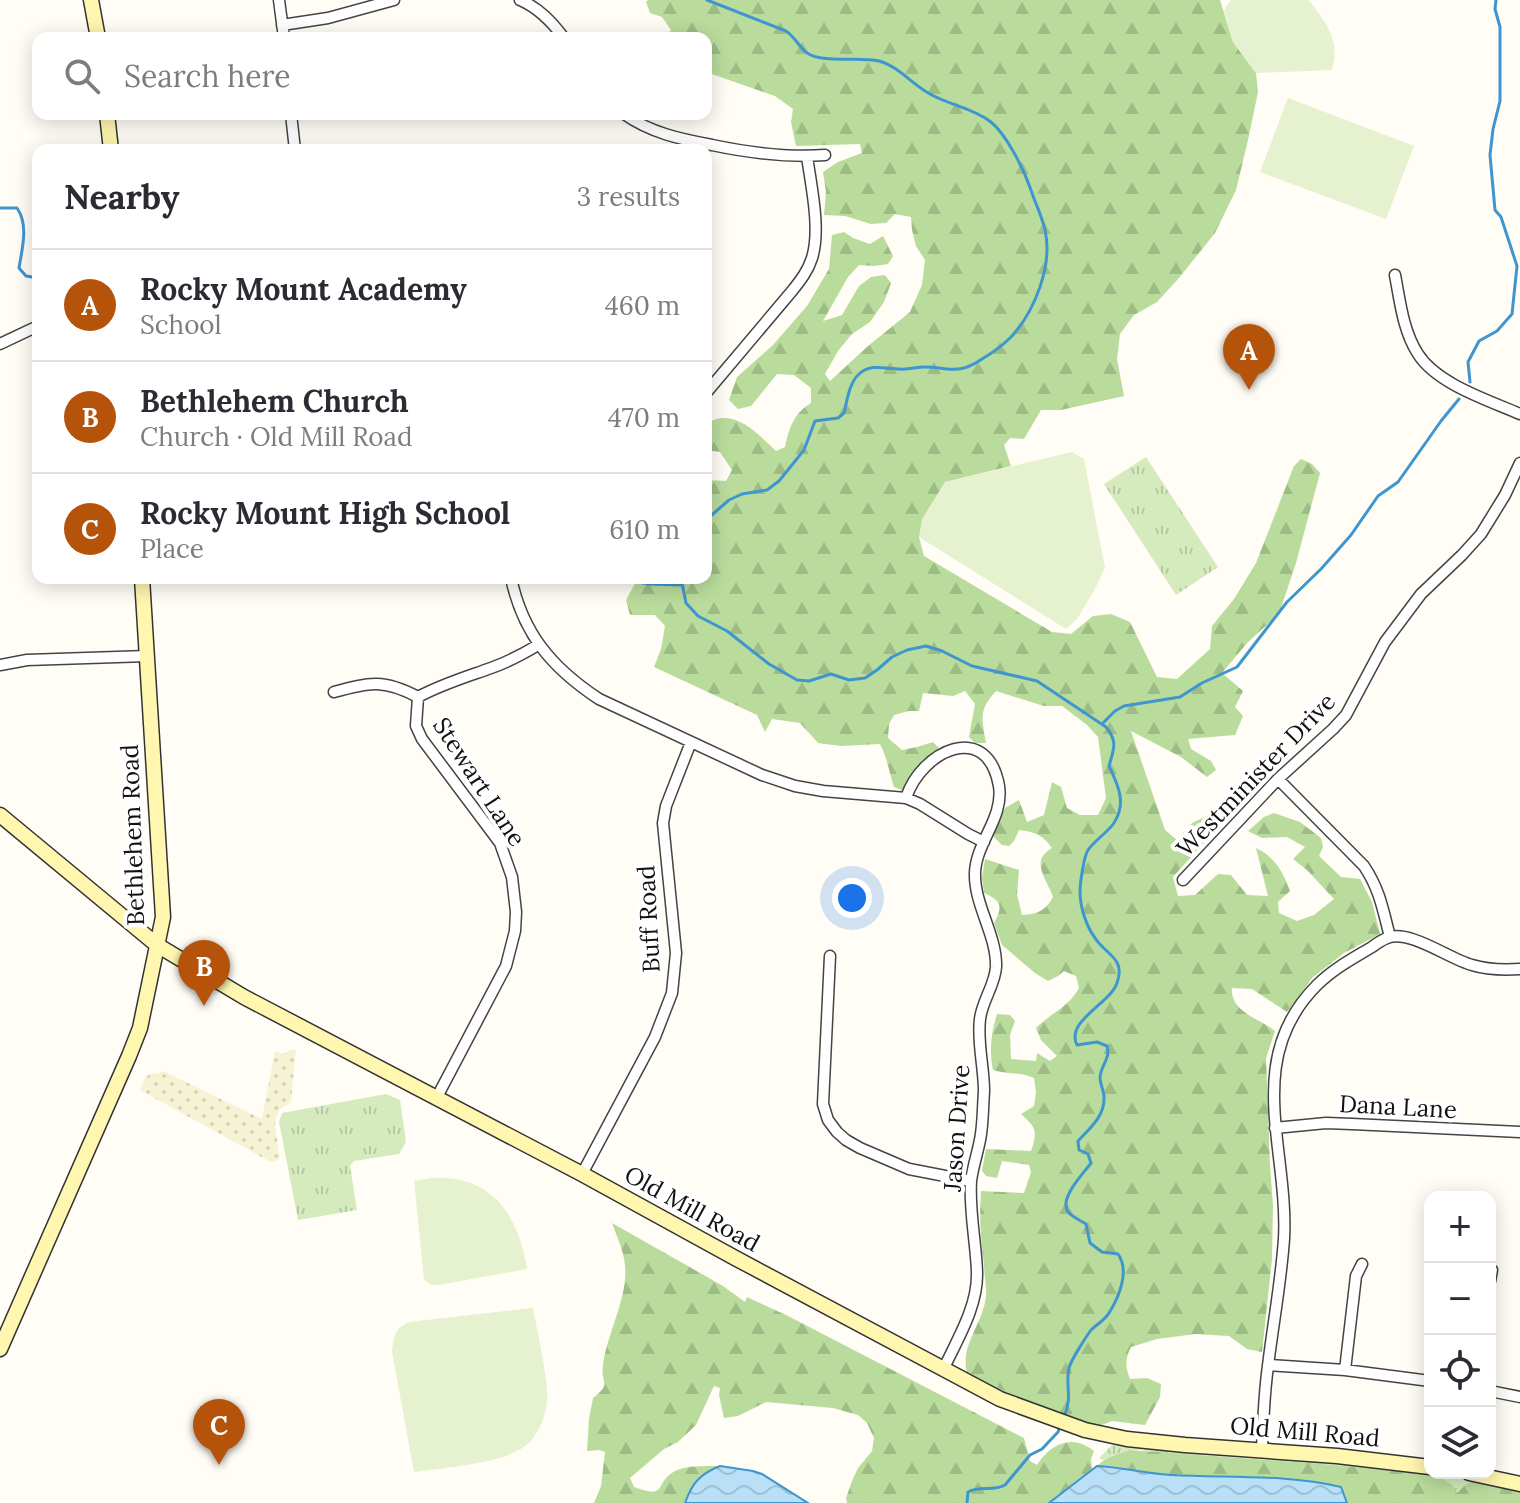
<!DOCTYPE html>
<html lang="en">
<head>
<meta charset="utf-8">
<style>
  body { margin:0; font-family:Lora,serif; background:#f2f2f3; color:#2b2b33 }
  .controls { position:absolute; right:24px; bottom:24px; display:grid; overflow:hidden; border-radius:16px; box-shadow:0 4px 20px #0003 }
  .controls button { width:72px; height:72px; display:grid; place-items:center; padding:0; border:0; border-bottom:2px solid #e1e1e2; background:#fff; color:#2b2b33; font:40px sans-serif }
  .you { position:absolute; left:852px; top:898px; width:28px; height:28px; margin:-20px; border:6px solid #fff; border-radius:50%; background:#1a73e8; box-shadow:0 0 0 12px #1a73e833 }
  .badge { display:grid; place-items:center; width:52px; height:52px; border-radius:50%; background:#b45309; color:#fff; font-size:26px; font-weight:700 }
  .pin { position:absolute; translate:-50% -66px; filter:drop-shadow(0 2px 4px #0008) }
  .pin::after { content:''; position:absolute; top:42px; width:28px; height:24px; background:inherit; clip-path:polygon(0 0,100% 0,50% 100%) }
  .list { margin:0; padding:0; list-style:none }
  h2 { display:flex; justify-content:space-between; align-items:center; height:104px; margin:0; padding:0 32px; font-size:34px }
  h2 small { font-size:26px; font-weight:400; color:#7c7c81 }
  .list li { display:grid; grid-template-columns:52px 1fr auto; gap:24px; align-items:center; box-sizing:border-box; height:112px; padding:0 32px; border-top:2px solid #e1e1e2 }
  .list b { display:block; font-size:30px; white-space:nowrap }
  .list p { margin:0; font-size:26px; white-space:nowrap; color:#7c7c81 }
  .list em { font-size:26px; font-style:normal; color:#7c7c81 }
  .icon { flex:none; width:44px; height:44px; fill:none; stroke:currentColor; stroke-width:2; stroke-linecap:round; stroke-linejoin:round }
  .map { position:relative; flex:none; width:1520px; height:1503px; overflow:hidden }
  .search { position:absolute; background:#fff; box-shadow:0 4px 20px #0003; left:32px; top:32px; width:680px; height:88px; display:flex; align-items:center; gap:20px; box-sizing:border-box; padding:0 28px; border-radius:16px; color:#7c7c81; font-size:30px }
  .panel { position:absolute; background:#fff; box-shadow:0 4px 20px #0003; left:32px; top:144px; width:680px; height:440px; border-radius:16px }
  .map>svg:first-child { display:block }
  .farmland { fill:url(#farmland-dots) }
  .grass { fill:url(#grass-tufts) }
  .forest { fill:url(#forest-firs) }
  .pitch { fill:#e6f2cf }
  .water { fill:url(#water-waves); stroke:#3f96cf; stroke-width:2 }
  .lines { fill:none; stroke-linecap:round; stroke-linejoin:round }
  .stream { stroke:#3f96cf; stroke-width:3 }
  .street-casing { stroke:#444; stroke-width:13 }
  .secondary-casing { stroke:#333; stroke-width:17 }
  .street { stroke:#fff; stroke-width:10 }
  .secondary { stroke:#fff6b0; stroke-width:14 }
  .labels { text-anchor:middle; stroke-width:8; stroke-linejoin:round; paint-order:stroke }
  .street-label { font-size:24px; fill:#111; stroke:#fff }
</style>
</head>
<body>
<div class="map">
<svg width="1520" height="1503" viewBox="0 0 1520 1503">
  <defs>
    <pattern id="farmland-dots" width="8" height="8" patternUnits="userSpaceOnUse" patternTransform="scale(2)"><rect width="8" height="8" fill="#f6f3d4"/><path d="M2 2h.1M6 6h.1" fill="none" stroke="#d2cfb5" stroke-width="1.8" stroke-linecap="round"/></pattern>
    <pattern id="grass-tufts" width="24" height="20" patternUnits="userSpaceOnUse" patternTransform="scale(2)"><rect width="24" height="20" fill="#d5ebbd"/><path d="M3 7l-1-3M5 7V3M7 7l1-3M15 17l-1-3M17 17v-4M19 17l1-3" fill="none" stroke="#b6c8a1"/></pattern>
    <pattern id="forest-firs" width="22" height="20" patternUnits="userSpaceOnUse" patternTransform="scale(2)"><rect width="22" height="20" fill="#b9dc9c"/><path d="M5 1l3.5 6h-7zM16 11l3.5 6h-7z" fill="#9ebc85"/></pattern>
    <pattern id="water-waves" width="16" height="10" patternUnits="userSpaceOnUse" patternTransform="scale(2)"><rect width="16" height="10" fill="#b9e0f7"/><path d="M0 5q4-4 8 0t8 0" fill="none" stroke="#9ebfd3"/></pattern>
  </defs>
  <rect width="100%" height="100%" fill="#fffdf5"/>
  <path class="farmland" d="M291 1050H296L291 1102 280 1109 276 1117 275 1126 280 1158 276 1161H269L140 1090 145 1078 151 1073 157 1074 163 1071 262 1119 275 1051 283 1054Z"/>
  <path class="grass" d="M1146 457 1218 567 1176 595 1104 484Z
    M386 1094 400 1100 406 1142 399 1154 354 1161 350 1166 357 1210 298 1220 279 1122 282 1113Z
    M1127 1443 1287 1457 1434 1473 1468 1478 1520 1489V1492L1493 1485 1467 1484 1457 1493 1436 1475 1388 1469 1355 1468 1311 1463 1218 1455 1161 1454 1142 1450H1129L1116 1454 1103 1460 1099 1458 1112 1445Z"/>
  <path class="forest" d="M648 0H1220L1233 42 1256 73 1258 92 1248 140 1236 190 1215 233 1179 278 1157 302 1134 315 1120 334 1117 359 1124 396 1061 410H1041L1024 439 1010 438 1004 445 1011 466 945 482 919 537 924 556 1052 632 1071 634 1093 616 1111 614 1130 622 1157 677 1177 679 1210 649 1212 626 1234 599 1256 563 1294 466 1301 459 1312 464 1320 473 1296 563 1279 614 1248 642 1222 673 1243 691 1235 707 1243 716 1235 735 1188 739 1191 749 1211 761 1216 770 1207 777 1181 757 1131 731 1165 830 1177 840 1192 823 1219 810 1227 817 1173 877 1178 896 1195 895 1218 874 1231 875 1247 895 1268 896 1256 848C1275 857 1283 872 1290 891L1278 902 1279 913 1297 921 1314 915 1334 899 1307 870 1293 859 1305 847 1287 837 1262 838 1248 831 1264 817 1274 813 1300 822 1321 838 1323 847 1319 856 1341 877 1360 879 1372 902 1380 934 1344 953 1312 978 1287 1012 1252 989 1232 988C1230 1012 1259 1018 1275 1031L1266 1058 1270 1165 1273 1205 1272 1259 1262 1352 1247 1349 1229 1336 1196 1334 1157 1339 1131 1347C1125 1359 1125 1366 1130 1379L1147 1378 1161 1384 1160 1397 1145 1425 1112 1421 1094 1428C1050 1411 1008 1395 967 1373 960 1344 983 1325 986 1296 987 1287 984 1275 984 1265 981 1240 979 1216 981 1191L1024 1193 1031 1172 1029 1165 1002 1161 997 1178 986 1176 982 1170 986 1149 1031 1151C1038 1131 1036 1127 1021 1114L1034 1106 1036 1092 1034 1078C1017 1071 1010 1075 993 1070 989 1050 991 1034 997 1014L1010 1015 1015 1021 1010 1035 1011 1059 1036 1061 1037 1053 1050 1061 1057 1056 1041 1040 1036 1028C1052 1012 1068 1008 1079 988L1076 976 1064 971 1058 976 1048 981 1035 973 1002 945 994 923C1003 907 1002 901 984 893L982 878 985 859 1019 870 1017 895 1022 915C1038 914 1045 911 1053 897 1047 879 1029 861 1052 848 1043 835 1035 832 1019 830L1014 841 1009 846 1002 845 993 836 1005 808 1019 800 1027 822 1044 815 1052 782 1061 787 1067 808 1080 815H1098L1106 798 1098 737 1087 725 1062 706H1044L996 691C978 710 982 719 986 743H975L969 737 975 704 965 691 953 696 923 693 919 711H909L894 715 889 724 888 738 902 750 917 747 933 742 939 748 922 761 904 791 894 787C889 772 887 757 880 744L841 746 818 743 800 723 772 719 765 732 757 715 654 667 661 649 665 626 655 615H630L626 600 638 578H706V480L726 481 732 470 720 452 706 450V424C733 406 757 433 776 451L785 447C789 428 794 413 811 403V388L794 375 777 374 751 406 738 409 729 400 737 377 772 346 807 306 829 269 832 235 844 232 853 238 870 244 883 236 893 256 888 264 874 266 859 265 848 277 823 321 842 315 859 286 871 277 885 275 891 283 884 302 870 322 852 334 838 351 825 374 830 381 868 346 910 312 922 285 925 260 916 246 912 230 911 217 895 214 886 223 871 224 845 216 824 215 826 192 823 172 838 162 862 153 860 144 796 146 791 122 793 109 775 96 706 72V38H665L671 30 662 17 650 13 646 2Z
    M612 1223 723 1286 745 1302 747 1297 788 1316 1024 1438 1030 1461 1037 1465C1050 1444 1072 1433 1094 1451L1091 1459 1092 1469 1049 1503H847L846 1498 852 1481 858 1468 872 1451 874 1438 867 1423 858 1415 833 1408 766 1402 738 1416 724 1418 719 1395 720 1388 714 1386 696 1425 678 1442 664 1449 630 1478 634 1487C669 1500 653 1483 675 1471 688 1465 706 1466 720 1466 700 1474 692 1483 685 1503H594L601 1486 605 1452 599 1450 587 1451 589 1419 593 1398C613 1382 600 1385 603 1365 607 1333 628 1298 625 1266 624 1252 617 1237 612 1223Z
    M1129 1450 1311 1463 1436 1475 1452 1485 1457 1493C1461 1490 1463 1486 1467 1484 1477 1478 1509 1489 1520 1492V1503H1347L1341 1488 1155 1474 1116 1467 1097 1466C1106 1457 1117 1454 1129 1450Z"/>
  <path class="pitch" d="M1231 0H1309C1326 23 1341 40 1332 70L1256 73 1233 42 1224 10Z
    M1288 98 1414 146 1386 219 1260 172Z
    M1072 452 1084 459 1105 568 1094 591 1077 619 1066 629 919 537 922 519 945 482Z
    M431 1178C492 1175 518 1214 527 1269L439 1285H431L424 1279 414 1181Z
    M533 1308C538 1335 544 1361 547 1388 549 1411 539 1441 517 1451 492 1464 443 1468 414 1472L392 1352C394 1336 394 1329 409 1322Z"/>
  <path class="water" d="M720 1466 753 1471 762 1474 808 1503H685C692 1483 700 1474 720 1466Z
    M1097 1466C1122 1467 1147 1474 1172 1475 1228 1478 1286 1474 1341 1487L1347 1503H1049Z"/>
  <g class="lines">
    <path class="stream" d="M0 208H17C29 225 22 249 19 268L26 276 38 278
      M1470 382 1468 362 1479 341 1497 331 1512 314 1517 266 1501 217 1495 210 1490 155 1493 129 1500 101V27L1495 9 1496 0
      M706 520 729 500 742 494 767 490 779 481 804 450 815 421 838 418 844 413C847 401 849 383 859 374 871 363 886 369 900 369 908 370 916 367 924 367 950 367 957 376 982 359 992 353 1003 345 1011 337 1035 311 1053 265 1045 230 1042 216 1035 203 1031 190 1024 170 1007 135 991 122 973 108 949 105 930 94 913 85 898 66 879 61 859 56 824 64 807 53 799 47 795 37 786 31L707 0
      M610 578 650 584 682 585
      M681 578 686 603 698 616 727 631 769 664 797 680 809 681 831 674 849 680 865 678 877 670 892 657 907 650 926 646 942 651 972 666 1037 681 1106 727C1118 742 1114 748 1109 766 1118 785 1127 803 1114 823 1107 833 1095 840 1088 850 1084 856 1080 883 1080 892 1080 906 1086 926 1095 938 1106 955 1126 958 1117 983 1110 1004 1065 1021 1077 1045L1097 1042 1107 1046C1111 1058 1101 1065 1100 1077 1100 1084 1104 1091 1104 1097 1105 1116 1090 1128 1078 1141L1079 1150 1088 1154 1091 1163C1083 1174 1057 1200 1069 1213 1073 1217 1081 1221 1086 1224L1090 1243 1102 1252 1118 1254C1130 1271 1119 1297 1109 1313 1105 1320 1097 1324 1091 1330 1086 1337 1071 1360 1069 1368 1065 1387 1073 1396 1064 1417
      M1102 724 1115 711 1124 706 1180 697 1202 683 1237 667 1287 602 1321 569 1351 535 1378 496 1398 482 1441 421 1459 399
      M967 1503 968 1492C980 1485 993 1492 1005 1485L1030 1455 1042 1449 1058 1432 1061 1424"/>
    <defs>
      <path id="street" d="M279 0 284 38
        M520 0C539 8 552 22 564 38
        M282 25 328 18 394 0
        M291 114 295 150
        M624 114C651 133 680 139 712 145 750 153 787 158 825 155
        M1395 275C1400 301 1403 331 1418 354 1437 384 1488 400 1520 414
        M0 344 38 326
        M706 393 792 291C800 281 808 271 812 258 821 229 811 186 807 156
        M511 578C523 634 552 668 599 699L762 775 795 786 823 791 906 798 920 804 968 834 984 842
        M0 665 27 660 147 656
        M334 692C370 682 384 679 418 697
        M1278 779 1364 866C1380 890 1383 910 1390 937
        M906 798C921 751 987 719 999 786 1004 818 976 842 975 873 974 905 997 935 996 967 995 985 982 1001 980 1019 977 1042 984 1067 984 1091 983 1105 983 1120 981 1134 979 1149 973 1165 971 1181 969 1211 976 1242 977 1272 978 1306 958 1338 944 1368
        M1183 880 1278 779 1333 729 1346 715 1385 642 1421 594 1462 555 1481 534 1505 495 1520 463
        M830 956 823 1104 828 1120 837 1132 846 1140 860 1148 909 1169 971 1181
        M437 1097 506 966 515 931 516 912 512 877 500 843 422 739 416 726 418 697C442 684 466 677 491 668 508 662 523 654 538 645
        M1275 1128 1326 1123 1352 1124 1520 1132
        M582 1174 655 1037 672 993 676 953 663 823 666 806 691 742
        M1490 1281 1492 1270
        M1268 1365 1345 1370 1430 1381
        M1345 1370 1356 1276 1362 1264
        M1490 1391 1520 1397
        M1262 1450C1263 1422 1264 1394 1268 1366 1273 1324 1281 1282 1284 1239 1289 1149 1242 1060 1317 985 1333 969 1352 959 1372 947 1376 944 1382 940 1387 938 1410 929 1449 959 1472 965 1488 970 1504 970 1520 969"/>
      <path id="secondary" d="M91 0 98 38
        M107 114 111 150
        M0 815 157 945 244 997 582 1174 737 1259 1000 1399 1085 1430 1127 1439 1185 1445 1337 1456 1430 1467
        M0 1349 129 1056 140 1028 163 917 142 578
        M1469 1473 1520 1484"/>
    </defs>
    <use href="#street" class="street-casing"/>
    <use href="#secondary" class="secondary-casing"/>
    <use href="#street" class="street"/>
    <use href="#secondary" class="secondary"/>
  </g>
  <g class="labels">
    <g class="street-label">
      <text transform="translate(1256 775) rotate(-46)" y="8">Westminister Drive</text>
      <text transform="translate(479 782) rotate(57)" y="8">Stewart Lane</text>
      <text transform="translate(133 835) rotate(-92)" y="8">Bethlehem Road</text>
      <text transform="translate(649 919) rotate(-93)" y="8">Buff Road</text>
      <text transform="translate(1398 1107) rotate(3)" y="8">Dana Lane</text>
      <text transform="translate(957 1128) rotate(-86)" y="8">Jason Drive</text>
      <text transform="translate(692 1209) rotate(29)" y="8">Old Mill Road</text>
      <text transform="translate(1305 1432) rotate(5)" y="8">Old Mill Road</text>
    </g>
  </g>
</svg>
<div class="controls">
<button>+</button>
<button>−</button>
<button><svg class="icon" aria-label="locate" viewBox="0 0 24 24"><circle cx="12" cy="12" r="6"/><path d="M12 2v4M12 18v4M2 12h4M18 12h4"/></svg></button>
<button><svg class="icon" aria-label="layers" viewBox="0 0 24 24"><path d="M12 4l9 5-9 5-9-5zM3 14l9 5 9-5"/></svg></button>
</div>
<div class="you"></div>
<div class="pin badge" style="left:1249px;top:390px">A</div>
<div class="pin badge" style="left:204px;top:1006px">B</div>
<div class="pin badge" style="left:219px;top:1465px">C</div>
<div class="search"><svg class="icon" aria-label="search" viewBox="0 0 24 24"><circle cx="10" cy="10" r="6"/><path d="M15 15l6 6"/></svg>Search here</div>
<section class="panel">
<h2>Nearby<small>3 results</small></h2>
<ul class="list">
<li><span class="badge">A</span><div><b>Rocky Mount Academy</b><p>School</p></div><em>460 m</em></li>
<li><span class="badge">B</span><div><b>Bethlehem Church</b><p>Church · Old Mill Road</p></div><em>470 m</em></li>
<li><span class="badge">C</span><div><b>Rocky Mount High School</b><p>Place</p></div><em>610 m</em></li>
</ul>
</section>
</div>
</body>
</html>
